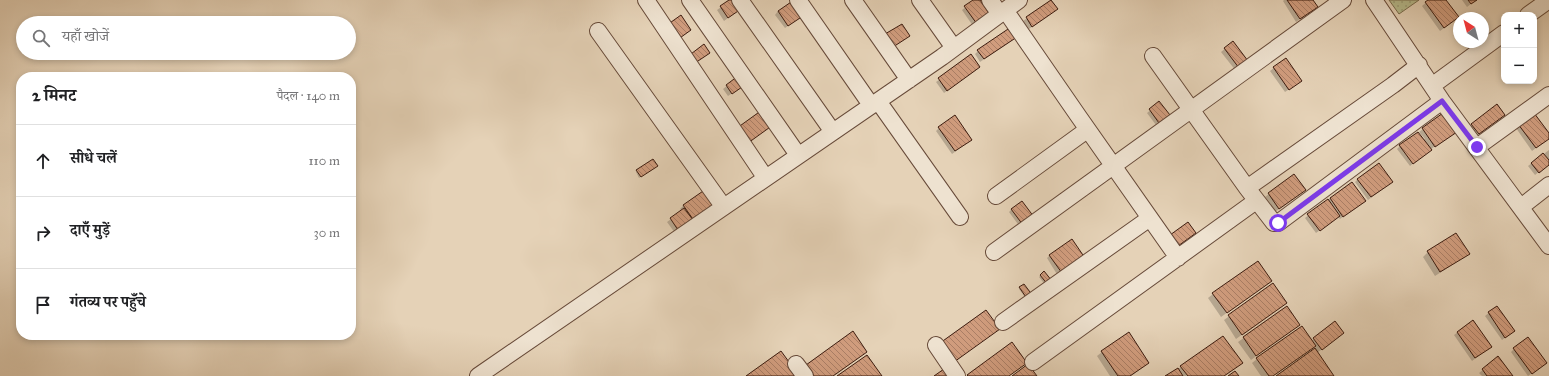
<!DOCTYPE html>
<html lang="hi">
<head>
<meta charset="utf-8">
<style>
  body { margin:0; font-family:"IM FELL Great Primer","Noto Serif Devanagari",serif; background:#f6f6f6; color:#202124 }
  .controls { position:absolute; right:12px; top:12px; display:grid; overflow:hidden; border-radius:8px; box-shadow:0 2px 6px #0003 }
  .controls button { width:36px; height:36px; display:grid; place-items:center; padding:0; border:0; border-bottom:1px solid #e0e0e0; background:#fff; color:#202124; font:20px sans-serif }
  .compass { position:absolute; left:1453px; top:12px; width:36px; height:36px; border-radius:50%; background:#fff; box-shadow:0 2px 6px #0003; rotate:324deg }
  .stop { position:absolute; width:12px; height:12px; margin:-9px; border:3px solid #7c3aed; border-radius:50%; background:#fff }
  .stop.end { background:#7c3aed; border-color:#fff; box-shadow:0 1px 4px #0008 }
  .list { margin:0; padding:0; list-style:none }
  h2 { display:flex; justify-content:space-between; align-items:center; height:52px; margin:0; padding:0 16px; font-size:17px }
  h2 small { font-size:13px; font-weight:400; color:#757577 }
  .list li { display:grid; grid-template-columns:26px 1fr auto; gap:12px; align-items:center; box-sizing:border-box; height:72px; padding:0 16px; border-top:1px solid #e0e0e0 }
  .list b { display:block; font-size:15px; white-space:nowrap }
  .list em { font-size:13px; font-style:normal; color:#757577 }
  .icon { flex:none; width:22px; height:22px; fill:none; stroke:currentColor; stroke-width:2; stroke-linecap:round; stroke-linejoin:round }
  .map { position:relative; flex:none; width:1549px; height:376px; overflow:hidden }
  .search { position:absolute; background:#fff; box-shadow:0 2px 6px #0003; left:16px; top:16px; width:340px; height:44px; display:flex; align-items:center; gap:10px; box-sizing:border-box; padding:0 14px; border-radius:22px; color:#757577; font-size:15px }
  .panel { position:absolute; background:#fff; box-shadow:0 2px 6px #0003; left:16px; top:72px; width:340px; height:268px; border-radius:16px }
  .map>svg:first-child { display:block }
  .grass { fill:url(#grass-dots); stroke:#7a6c4e }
  .shadow { fill:#0003 }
  .building { fill:url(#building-back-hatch); stroke:#3d1c0f }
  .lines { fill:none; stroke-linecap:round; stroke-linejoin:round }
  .minor-casing { stroke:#674a39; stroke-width:18 }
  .minor { stroke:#eee2d0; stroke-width:16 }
  .route { stroke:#7c3aed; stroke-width:5 }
</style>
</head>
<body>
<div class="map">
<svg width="1549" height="376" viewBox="0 0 1549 376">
  <defs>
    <pattern id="grass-dots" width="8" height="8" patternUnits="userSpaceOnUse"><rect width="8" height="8" fill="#b6bb8d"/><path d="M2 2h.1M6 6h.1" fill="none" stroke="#9da078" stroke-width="1.8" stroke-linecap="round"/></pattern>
    <pattern id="building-back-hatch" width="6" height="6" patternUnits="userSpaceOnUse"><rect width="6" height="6" fill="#d09c7d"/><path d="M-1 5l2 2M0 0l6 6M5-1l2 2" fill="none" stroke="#aa7e65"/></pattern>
  </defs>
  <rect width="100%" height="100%" fill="#e5d2b7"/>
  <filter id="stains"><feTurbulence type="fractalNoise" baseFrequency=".005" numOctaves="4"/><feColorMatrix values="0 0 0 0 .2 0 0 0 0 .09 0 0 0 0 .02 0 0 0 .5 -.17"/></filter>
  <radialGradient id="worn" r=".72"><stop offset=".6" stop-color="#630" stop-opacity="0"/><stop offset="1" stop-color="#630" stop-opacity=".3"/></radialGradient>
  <path class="grass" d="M1389 0H1419L1399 14Z"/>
  <path class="shadow" d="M731 0 740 9 724 21 717 10Z
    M975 0H979L989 15 973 26 962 10Z
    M1284 0H1312L1317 7 1296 22 1283 1Z
    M1429 0H1445L1455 20 1440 31 1422 6Z
    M1462 0H1476L1467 7Z
    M1052 1 1057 9 1029 29 1023 21Z
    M778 11 801 17 785 28 775 15Z
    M1016 38 980 62 975 54 978 51Z
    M1233 42 1244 64 1236 71 1221 52Z
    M971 56 976 70 944 93 936 82Z
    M1285 59 1297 84 1285 92 1270 71Z
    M738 77 740 88 728 96 723 89Z
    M1159 103 1165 118 1156 125 1147 113Z
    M1443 114 1452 135 1431 149 1410 166 1397 149 1400 146 1425 139 1419 132Z
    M1501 118 1476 137 1469 128 1472 124Z
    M1519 125 1549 135V138L1532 151 1516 128Z
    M939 128 967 143 952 154 936 131Z
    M1549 150V164L1535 175 1528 166Z
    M655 167 639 178 636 172 637 171Z
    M1294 175 1301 193 1275 212 1265 197Z
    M1358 179 1388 185 1368 200 1355 182Z
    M1330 198 1361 204 1340 219 1338 217 1316 233 1305 218Z
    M684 205H717L675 233 667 222 682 211 680 209Z
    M1012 209 1032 217 1020 227 1009 212Z
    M1428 252 1468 254 1463 258 1435 276 1423 257Z
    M1050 255 1084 257 1058 276 1047 258Z
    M1044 272 1051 281 1046 286 1039 277Z
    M1271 281 1221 317 1208 298 1213 294Z
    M1273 284 1286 303 1236 339 1224 320Z
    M1020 288 1032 296 1027 300 1019 289Z
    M1287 307 1299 325 1251 360 1238 342Z
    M1496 307 1510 334 1502 340 1485 316Z
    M986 312 998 329 949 366Z
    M1335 323 1340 336 1317 353 1333 376H1278L1316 349 1314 346 1273 376H1261L1252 363 1257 359 1311 341Z
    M1458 332 1490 347 1472 361 1454 335Z
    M1514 349 1542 366 1528 376 1511 352Z
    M866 352 834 376H806Z
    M1102 352 1148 363 1131 376H1110L1097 356Z
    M1498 358 1512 376H1482L1479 373Z
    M1241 363 1225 376H1167L1181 367Z"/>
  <path class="building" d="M729 0H736L741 9 728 18 720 6Z
    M794 0 806 14 788 26 778 11Z
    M973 0H980L990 15 977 24 964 6Z
    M1051 0 1058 9 1032 27 1026 17Z
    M1287 0H1313L1318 7 1300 19Z
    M1428 0H1446L1459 17 1444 28 1425 2Z
    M1468 0H1477L1471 4Z
    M681 15 691 30 677 40 667 25Z
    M902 24 910 36 893 47 885 34Z
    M1014 25 1020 35 984 59 977 50Z
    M1233 41 1248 61 1239 68 1224 48Z
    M704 44 710 53 692 65 687 57Z
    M971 54 980 67 947 91 938 78Z
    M1286 58 1302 81 1289 90 1273 67Z
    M738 76 745 85 732 94 726 85Z
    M1159 101 1170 115 1159 123 1149 109Z
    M1497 104 1505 115 1479 134 1471 124Z
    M762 110 773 125 748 143 737 128Z
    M1443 113 1457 132 1435 147 1422 128Z
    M1534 113 1549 133V139L1536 148 1518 124Z
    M955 115 972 140 955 151 938 127Z
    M1418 132 1432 150 1413 164 1399 145Z
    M1543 153 1549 160V165L1539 173 1531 163Z
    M653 159 658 166 641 177 636 170Z
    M1379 163 1393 182 1371 197 1357 179Z
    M1294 174 1306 190 1279 209 1268 193Z
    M1352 182 1366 201 1343 217 1330 198Z
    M706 189 718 205 695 222 683 205Z
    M1328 199 1340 216 1320 231 1307 214Z
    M1022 201 1034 217 1023 225 1011 209Z
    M684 208 693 220 678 230 670 218Z
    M1188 222 1196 233 1178 246 1170 235Z
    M1456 233 1470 254 1440 272 1427 251Z
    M1072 239 1085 258 1062 273 1049 255Z
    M1258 261 1272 281 1227 313 1212 293Z
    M1044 271 1052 281 1048 285 1040 275Z
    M1273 283 1287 303 1242 335 1228 315Z
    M1024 284 1033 296 1028 300 1019 287Z
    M1287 306 1300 325 1256 356 1243 337Z
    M1497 306 1515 331 1505 338 1488 312Z
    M986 310 1000 329 954 362 940 343Z
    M1473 320 1492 347 1475 358 1457 332Z
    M1335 321 1344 333 1322 350 1313 338Z
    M1302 326 1316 346 1273 376H1269L1256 358Z
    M853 331 867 352 833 376H814L806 365Z
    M1129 332 1149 363 1130 376H1118L1101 351Z
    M1223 336 1243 363 1224 376H1188L1180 366Z
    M1528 337 1547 363 1532 374 1513 348Z
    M1012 342 1027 363 1009 376H968L967 375Z
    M1315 348 1334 376H1276Z
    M781 351 797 373 793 376H746Z
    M867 355 882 376H837Z
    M1498 356 1513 376H1487L1482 369Z
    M1028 364 1037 376H1012Z
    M1178 368 1183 376H1165Z
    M944 369 949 376H934Z
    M1235 371 1239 376H1228Z"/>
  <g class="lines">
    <defs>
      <path id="minor" d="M646 0 765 177
        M690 0 798 155
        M740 0 833 132
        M798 0 871 105
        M853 0 909 80
        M920 0 954 48
        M990 0 1000 14
        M1374 0 1442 101 1549 246
        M1005 10 1079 117 1178 258
        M1528 15 1549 0
        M598 31 723 206
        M1153 56 1247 188 1274 223H1278L1442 101
        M1433 85 1504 33
        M878 101 960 217
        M1477 147 1549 95
        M1247 188 1393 85 1419 65
        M996 196 1087 130
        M1521 207 1549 185
        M994 252 1343 0
        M1003 322 1150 218
        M936 345 957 376
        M1033 362 1256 201
        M796 364 805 376
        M478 376 942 57 1019 0"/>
    </defs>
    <use href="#minor" class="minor-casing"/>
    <use href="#minor" class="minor"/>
  </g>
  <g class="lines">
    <path class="route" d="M1278 223 1442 101 1477 147"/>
  </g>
  <rect width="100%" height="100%" filter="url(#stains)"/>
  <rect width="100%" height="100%" fill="url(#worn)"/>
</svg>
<div class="controls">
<button>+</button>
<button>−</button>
</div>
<svg class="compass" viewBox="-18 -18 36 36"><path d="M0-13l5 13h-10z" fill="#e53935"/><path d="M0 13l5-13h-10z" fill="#757577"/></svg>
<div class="stop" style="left:1278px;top:223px"></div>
<div class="stop end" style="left:1477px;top:147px"></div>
<div class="search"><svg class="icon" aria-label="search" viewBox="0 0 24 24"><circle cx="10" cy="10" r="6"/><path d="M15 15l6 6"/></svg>यहाँ खोजें</div>
<section class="panel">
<h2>2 मिनट<small>पैदल · 140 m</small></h2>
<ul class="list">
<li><svg class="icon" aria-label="ahead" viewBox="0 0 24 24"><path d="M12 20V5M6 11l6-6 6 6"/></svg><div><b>सीधे चलें</b></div><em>110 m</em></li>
<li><svg class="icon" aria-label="right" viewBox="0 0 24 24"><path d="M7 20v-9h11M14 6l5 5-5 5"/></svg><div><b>दाएँ मुड़ें</b></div><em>30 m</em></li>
<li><svg class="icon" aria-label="arrive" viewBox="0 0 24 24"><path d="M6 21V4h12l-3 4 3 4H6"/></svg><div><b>गंतव्य पर पहुँचे</b></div></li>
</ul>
</section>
</div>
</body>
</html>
